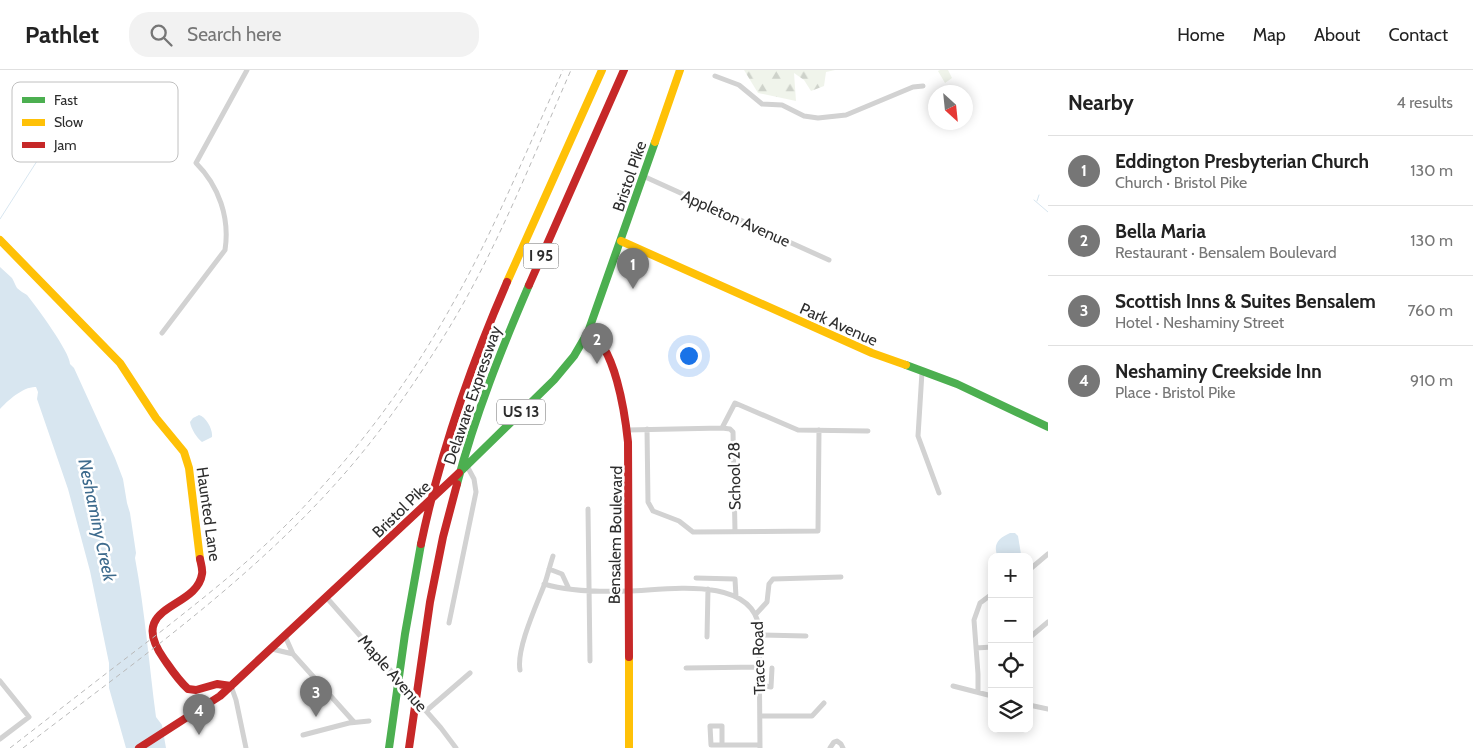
<!DOCTYPE html>
<html lang="en">
<head>
<meta charset="utf-8">
<style>
  body { margin:0; font-family:Cabin,sans-serif; background:#f2f2f2; color:#222 }
  .controls { position:absolute; right:15px; bottom:15px; display:grid; overflow:hidden; border-radius:10px; box-shadow:0 2px 12px #0003 }
  .controls button { width:45px; height:45px; display:grid; place-items:center; padding:0; border:0; border-bottom:1px solid #e0e0e0; background:#fff; color:#222; font:25px sans-serif }
  .compass { position:absolute; left:928px; top:15px; width:45px; height:45px; border-radius:50%; background:#fff; box-shadow:0 2px 12px #0003; rotate:153deg }
  .you { position:absolute; left:688px; top:285px; width:18px; height:18px; margin:-12px; border:4px solid #fff; border-radius:50%; background:#1a73e8; box-shadow:0 0 0 8px #1a73e833 }
  .badge { display:grid; place-items:center; width:32px; height:32px; border-radius:50%; background:#767676; color:#fff; font-size:16px; font-weight:700 }
  .pin { position:absolute; translate:-50% -41px; filter:drop-shadow(0 1px 2px #0008) }
  .pin::after { content:''; position:absolute; top:26px; width:18px; height:15px; background:inherit; clip-path:polygon(0 0,100% 0,50% 100%) }
  .list { margin:0; padding:0; list-style:none }
  h2 { display:flex; justify-content:space-between; align-items:center; height:65px; margin:0; padding:0 20px; font-size:21px }
  h2 small { font-size:16px; font-weight:400; color:#767676 }
  .list li { display:grid; grid-template-columns:32px 1fr auto; gap:15px; align-items:center; box-sizing:border-box; height:70px; padding:0 20px; border-top:1px solid #e0e0e0 }
  .list b { display:block; font-size:19px; white-space:nowrap }
  .list p { margin:0; font-size:16px; white-space:nowrap; color:#767676 }
  .list em { font-size:16px; font-style:normal; color:#767676 }
  .icon { flex:none; width:28px; height:28px; fill:none; stroke:currentColor; stroke-width:2; stroke-linecap:round; stroke-linejoin:round }
  .map { position:relative; flex:none; width:1048px; height:678px; overflow:hidden }
  header { display:flex; align-items:center; gap:30px; box-sizing:border-box; height:70px; padding:0 25px; background:#fff; border-bottom:1px solid #e0e0e0 }
  header strong { font-size:24px }
  nav { display:flex; gap:28px; margin-inline-start:auto; font-size:18px }
  .search { width:350px; height:45px; background:#f2f2f2; display:flex; align-items:center; gap:12px; box-sizing:border-box; padding:0 18px; border-radius:20px; color:#767676; font-size:19px }
  main { display:flex }
  aside { flex:1; background:#fff }
  .map>svg:first-child { display:block }
  .forest { fill:url(#forest-firs) }
  .park { fill:#f0f4eb }
  .water { fill:#d8e6f0 }
  .lines { fill:none; stroke-linecap:round; stroke-linejoin:round }
  .stream { stroke:#d8e6f0; stroke-width:1 }
  .street { stroke:#d2d2d2; stroke-width:5 }
  .fast { stroke:#4caf50; stroke-width:8 }
  .slow { stroke:#ffc107; stroke-width:8 }
  .jam { stroke:#c62828; stroke-width:8 }
  .rail { stroke:#b9b9b9; stroke-width:1; stroke-dasharray:5 4; stroke-linecap:butt }
  .labels { text-anchor:middle; stroke-width:5; stroke-linejoin:round; paint-order:stroke }
  .shield { fill:#fff; stroke:#6c6c6c; stroke-width:1 }
  .shield-label { font-size:15px; font-weight:bold; fill:#2d2d2d }
  .street-label { font-size:16px; fill:#2d2d2d; stroke:#fff }
  .water-label { font-size:18px; font-style:italic; fill:#3e6b8d; stroke:#fff }
  .key { fill:#fff; stroke:#c0c0c0; stroke-width:1 }
  .key-label { font-size:14px; fill:#2d2d2d }
</style>
</head>
<body>
<header>
<strong>Pathlet</strong>
<div class="search"><svg class="icon" aria-label="search" viewBox="0 0 24 24"><circle cx="10" cy="10" r="6"/><path d="M15 15l6 6"/></svg>Search here</div>
<nav><a>Home</a><a>Map</a><a>About</a><a>Contact</a></nav>
</header>
<main>
<div class="map">
<svg width="1048" height="678" viewBox="0 0 1048 678">
  <defs>
    <pattern id="forest-firs" width="22" height="20" patternUnits="userSpaceOnUse" patternTransform="scale(1.25)"><rect width="22" height="20" fill="#f0f4eb"/><path d="M5 1l3.5 6h-7zM16 11l3.5 6h-7z" fill="#ced2ca"/></pattern>
  </defs>
  <rect width="100%" height="100%" fill="#fff"/>
  <path class="forest" d="M744 0H835L826 2 824 16 811 21 804 10 794 3 796 31 758 23Z"/>
  <path class="park" d="M940 0H948L952 8 945 13 938 1Z"/>
  <path class="water" d="M0 197C4 201 8 204 12 208 14 211 15 215 17 218 20 221 24 223 27 225 36 236 70 282 70 294L74 298 115 388 123 409 127 433 130 443 136 483 135 488C145 541 149 594 156 647L162 655 166 678H126L109 618V593L90 501 68 419 37 329 38 322 36 317C24 316 7 331 0 339Z
    M199 345C206 347 213 359 212 367L202 372C197 368 191 359 190 352L193 348Z
    M1010 463H1015L1018 466 1021 484 1019 487H998C992 474 999 468 1010 463Z"/>
  <g class="lines">
    <path class="stream" d="M1034 130 1048 142
      M1037 131 1039 125
      M0 149 83 19"/>
    <path class="street" d="M715 6 739 15 762 34 782 35 804 46 818 48 846 45 913 17 923 16
      M643 106 829 190
      M162 263 225 180C230 148 219 116 196 93L247 0
      M922 302 918 366 939 423
      M647 359 648 432 653 441 679 451 693 462 818 461 819 360
      M627 360 722 358
      M588 439 590 591
      M735 461 733 362 730 359 722 358 735 333 798 360 868 361
      M549 499 562 504 569 519
      M1029 500 1048 484
      M696 508 735 509 736 527
      M544 514C571 522 601 522 628 521 666 520 751 505 759 557L760 678
      M327 528 441 658 456 678
      M756 544 767 532 769 514 773 509 841 507
      M449 553 476 422 474 409 467 396
      M759 565 806 566
      M285 566 293 584 354 652
      M707 567 708 519
      M1029 568 1048 552
      M976 578 992 577
      M272 579 293 584
      M686 598 760 597
      M520 600C516 579 537 534 545 513 548 504 550 495 553 486
      M0 611 29 647 0 669
      M760 615 771 617 772 598
      M231 616 236 630 246 678
      M953 616 992 626
      M978 622V604L974 550 980 533 992 524
      M1029 635 1048 639
      M426 641 470 603
      M760 646H812L824 633
      M303 665 349 653 369 651
      M722 675V656H710L711 675H760
      M830 678 834 672 837 671 841 674 843 678"/>
    <path class="fast" d="M906 295 957 314 1048 357
      M459 403 554 310 574 286 588 262 655 72
      M457 414C475 345 501 280 529 215
      M389 678 405 564 421 474"/>
    <path class="slow" d="M655 72 680 0
      M0 170 120 293 156 348 184 382 189 398 200 489
      M621 171 872 283 906 295
      M507 212 602 0
      M629 587V678"/>
    <path class="jam" d="M529 215 624 0
      M588 262C615 274 625 344 628 372L629 587
      M421 474C440 383 470 297 507 212
      M200 489C201 494 203 500 202 504 197 540 125 534 164 589 171 599 178 610 188 619L196 620 217 614 231 616
      M139 678 220 626 459 403
      M409 678 430 532 443 467 457 414"/>
    <path class="rail" d="M10 678C59 640 109 601 159 563 215 519 272 474 319 420 370 364 415 302 452 235 495 159 527 79 563 0
      M23 678C140 588 262 503 357 389 391 348 421 304 449 258 498 177 533 87 571 0"/>
  </g>
  <g class="labels">
    <g class="shield">
      <rect x="523.5" y="173.5" width="35" height="25" rx="4"/>
      <rect x="497" y="329.5" width="48" height="25" rx="4"/>
    </g>
    <g class="shield-label">
      <text x="541" y="191">I 95</text>
      <text x="521" y="347">US 13</text>
    </g>
    <g class="street-label">
      <text transform="translate(629 106) rotate(-71)" y="6">Bristol Pike</text>
      <text transform="translate(736 148) rotate(24)" y="6">Appleton Avenue</text>
      <text transform="translate(839 254) rotate(24)" y="6">Park Avenue</text>
      <text transform="translate(472 325) rotate(-71)" y="6">Delaware Expressway</text>
      <text transform="translate(734 406) rotate(-91)" y="6">School 28</text>
      <text transform="translate(401 439) rotate(-44)" y="6">Bristol Pike</text>
      <text transform="translate(209 444) rotate(82)" y="6">Haunted Lane</text>
      <text transform="translate(615 465) rotate(-89)" y="6">Bensalem Boulevard</text>
      <text transform="translate(758 588) rotate(-92)" y="6">Trace Road</text>
      <text transform="translate(393 603) rotate(49)" y="6">Maple Avenue</text>
    </g>
    <g class="water-label">
      <text transform="translate(97 450) rotate(78)" y="6">Neshaminy Creek</text>
    </g>
  </g>
  <rect x="12" y="12" width="166" height="80" rx="8" class="key"/>
  <rect x="22" y="27" width="23" height="6" fill="#4caf50"/>
  <rect x="22" y="49" width="23" height="7" fill="#ffc107"/>
  <rect x="22" y="72" width="23" height="6" fill="#c62828"/>
  <g class="key-label">
    <text x="54" y="35">Fast</text>
    <text x="54" y="57">Slow</text>
    <text x="54" y="80">Jam</text>
  </g>
</svg>
<div class="controls">
<button>+</button>
<button>−</button>
<button><svg class="icon" aria-label="locate" viewBox="0 0 24 24"><circle cx="12" cy="12" r="6"/><path d="M12 2v4M12 18v4M2 12h4M18 12h4"/></svg></button>
<button><svg class="icon" aria-label="layers" viewBox="0 0 24 24"><path d="M12 4l9 5-9 5-9-5zM3 14l9 5 9-5"/></svg></button>
</div>
<svg class="compass" viewBox="-18 -18 36 36"><path d="M0-13l5 13h-10z" fill="#e53935"/><path d="M0 13l5-13h-10z" fill="#767676"/></svg>
<div class="you"></div>
<div class="pin badge" style="left:633px;top:219px">1</div>
<div class="pin badge" style="left:597px;top:294px">2</div>
<div class="pin badge" style="left:316px;top:647px">3</div>
<div class="pin badge" style="left:199px;top:665px">4</div>
</div>
<aside>
<h2>Nearby<small>4 results</small></h2>
<ul class="list">
<li><span class="badge">1</span><div><b>Eddington Presbyterian Church</b><p>Church · Bristol Pike</p></div><em>130 m</em></li>
<li><span class="badge">2</span><div><b>Bella Maria</b><p>Restaurant · Bensalem Boulevard</p></div><em>130 m</em></li>
<li><span class="badge">3</span><div><b>Scottish Inns &amp; Suites Bensalem</b><p>Hotel · Neshaminy Street</p></div><em>760 m</em></li>
<li><span class="badge">4</span><div><b>Neshaminy Creekside Inn</b><p>Place · Bristol Pike</p></div><em>910 m</em></li>
</ul>
</aside>
</main>
</body>
</html>
